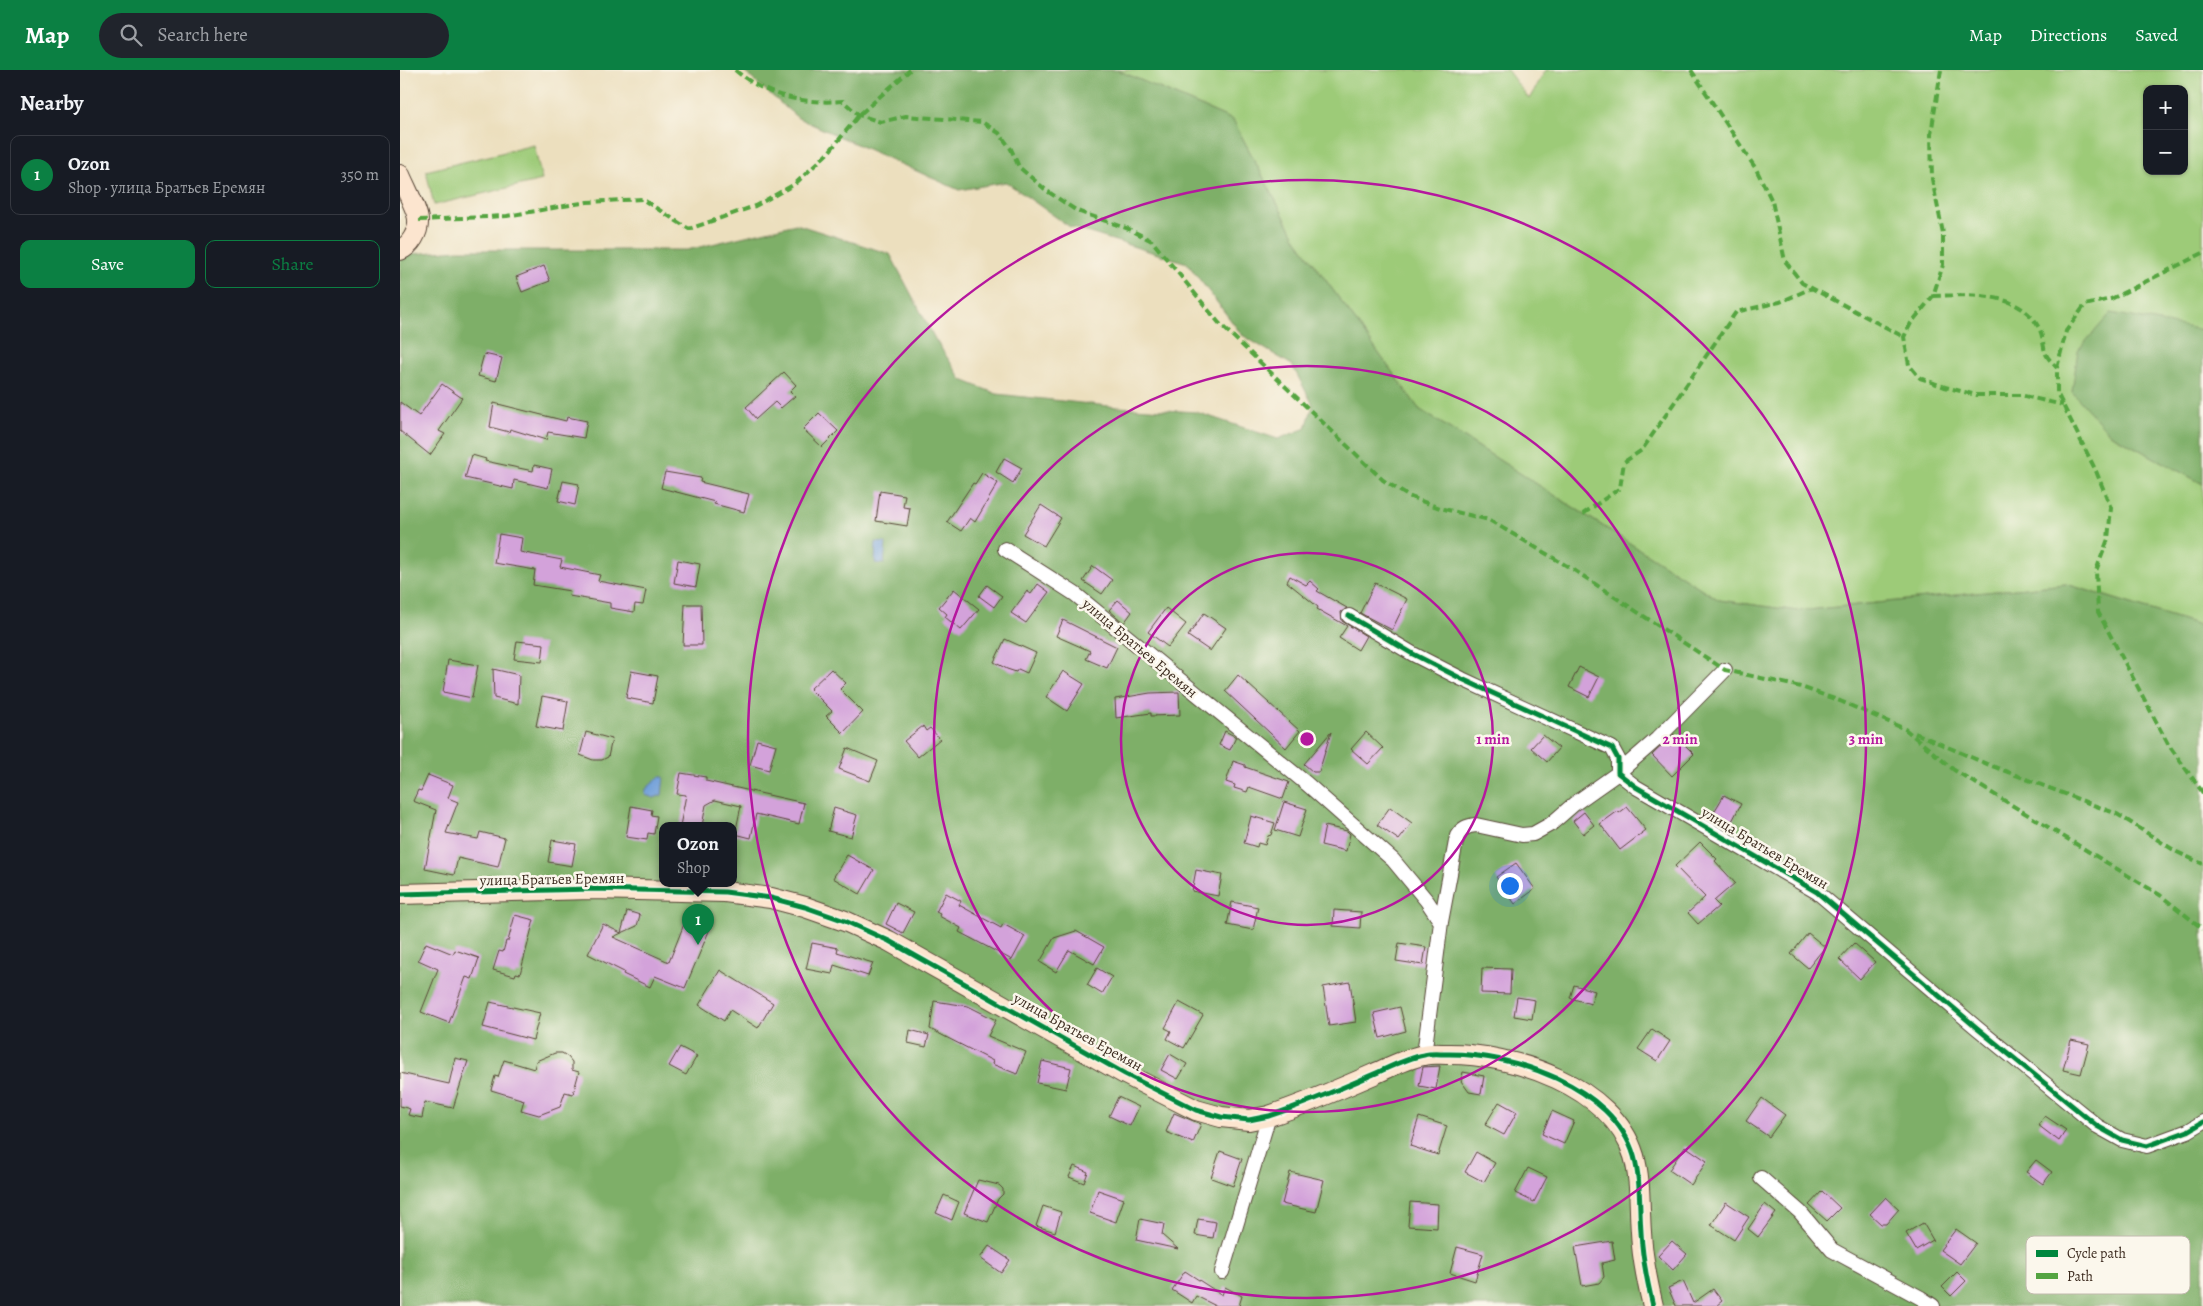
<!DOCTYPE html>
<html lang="en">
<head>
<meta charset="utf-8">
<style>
  body { margin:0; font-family:Alegreya,serif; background:#20242c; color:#f1f3f6 }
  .controls { position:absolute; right:15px; top:15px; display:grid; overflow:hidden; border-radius:10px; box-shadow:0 1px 4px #0004 }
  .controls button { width:45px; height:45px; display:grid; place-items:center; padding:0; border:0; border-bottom:1px solid #363941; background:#171b24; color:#f1f3f6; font:25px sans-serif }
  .you { position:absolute; left:1109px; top:815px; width:18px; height:18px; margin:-12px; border:4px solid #fff; border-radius:50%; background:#1a73e8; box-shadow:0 0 0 8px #1a73e833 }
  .badge { display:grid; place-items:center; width:32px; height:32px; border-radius:50%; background:#0b8043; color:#fff; font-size:16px; font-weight:700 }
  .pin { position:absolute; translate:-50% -41px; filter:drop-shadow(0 1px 2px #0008) }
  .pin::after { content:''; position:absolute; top:26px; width:18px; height:15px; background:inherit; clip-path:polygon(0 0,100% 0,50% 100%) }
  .popup { position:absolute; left:259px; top:752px; width:78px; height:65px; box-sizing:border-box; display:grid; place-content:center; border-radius:10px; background:#171b24; filter:drop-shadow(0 1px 4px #0005); font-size:16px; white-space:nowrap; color:#9ea1a6 }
  .popup b { font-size:19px; color:#f1f3f6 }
  .popup::after { content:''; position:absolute; left:50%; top:100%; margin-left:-10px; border:10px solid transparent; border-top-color:#171b24 }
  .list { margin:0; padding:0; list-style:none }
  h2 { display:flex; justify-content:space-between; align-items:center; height:65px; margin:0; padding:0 20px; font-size:21px }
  h2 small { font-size:16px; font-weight:400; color:#9ea1a6 }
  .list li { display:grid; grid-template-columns:32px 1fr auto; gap:15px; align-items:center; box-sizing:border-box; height:80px; margin:0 10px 10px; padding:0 10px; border:1px solid #363941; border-radius:10px }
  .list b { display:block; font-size:19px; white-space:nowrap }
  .list p { margin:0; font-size:16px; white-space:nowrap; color:#9ea1a6 }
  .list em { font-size:16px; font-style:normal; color:#9ea1a6 }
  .actions { display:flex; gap:10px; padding:15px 20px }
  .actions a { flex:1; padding:11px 0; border:1px solid #0b8043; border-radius:10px; text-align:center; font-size:18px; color:#0b8043 }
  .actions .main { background:#0b8043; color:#fff }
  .icon { flex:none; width:28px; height:28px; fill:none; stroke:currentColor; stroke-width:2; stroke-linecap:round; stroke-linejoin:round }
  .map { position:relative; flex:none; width:1803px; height:1236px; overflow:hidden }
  header { display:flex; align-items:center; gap:30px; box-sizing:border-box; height:70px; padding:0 25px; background:#0b8043; color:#fff }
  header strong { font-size:24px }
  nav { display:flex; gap:28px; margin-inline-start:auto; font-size:18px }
  .search { width:350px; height:45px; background:#20242c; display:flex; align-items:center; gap:12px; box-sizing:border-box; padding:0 18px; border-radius:28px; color:#9ea1a6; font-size:19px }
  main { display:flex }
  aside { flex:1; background:#171b24 }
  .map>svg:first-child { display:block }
  .green { fill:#9dcb78; stroke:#6c7a4b; fill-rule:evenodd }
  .forest { fill:#7eaf68; stroke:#5c6c43; fill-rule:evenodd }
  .water { fill:#709fd9; stroke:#56647c }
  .building { fill:#d3a2da }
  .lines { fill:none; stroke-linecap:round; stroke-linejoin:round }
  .street-casing { stroke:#564536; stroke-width:16 }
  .secondary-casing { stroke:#564536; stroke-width:22 }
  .street { stroke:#fff; stroke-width:14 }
  .secondary { stroke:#fce5cf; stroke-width:20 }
  .quiet { stroke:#54a441; stroke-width:4; stroke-dasharray:8 4; stroke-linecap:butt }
  .cycleway-casing { stroke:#fbf7ec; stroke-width:8 }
  .cycleway { stroke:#00873e; stroke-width:5 }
  .ring { fill:none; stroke:#b5179e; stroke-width:2.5 }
  .labels { text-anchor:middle; stroke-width:5; stroke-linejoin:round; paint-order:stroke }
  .street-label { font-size:15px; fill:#3b2a1e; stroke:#fbf7ec }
  .key { fill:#fbf7ec; stroke:#c1baae; stroke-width:1 }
  .key-label { font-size:14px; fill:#3b2a1e }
  .centre { fill:#b5179e; stroke:#fbf7ec; stroke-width:2.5 }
  .ring-label { font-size:15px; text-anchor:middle; font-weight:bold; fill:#b5179e; stroke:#fbf7ec; stroke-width:5; stroke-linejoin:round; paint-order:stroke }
</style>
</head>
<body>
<header>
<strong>Map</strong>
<div class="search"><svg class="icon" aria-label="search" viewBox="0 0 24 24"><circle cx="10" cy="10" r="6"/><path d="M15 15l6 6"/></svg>Search here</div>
<nav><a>Map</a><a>Directions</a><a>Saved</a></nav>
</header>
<main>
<aside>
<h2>Nearby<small></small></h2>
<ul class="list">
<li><span class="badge">1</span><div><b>Ozon</b><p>Shop · улица Братьев Еремян</p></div><em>350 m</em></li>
</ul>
<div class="actions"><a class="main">Save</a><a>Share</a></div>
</aside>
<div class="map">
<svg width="1803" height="1236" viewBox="0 0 1803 1236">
  <rect width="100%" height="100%" fill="#fbf7ec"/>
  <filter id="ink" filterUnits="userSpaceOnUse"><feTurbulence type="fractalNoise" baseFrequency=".02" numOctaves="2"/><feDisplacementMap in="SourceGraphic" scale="10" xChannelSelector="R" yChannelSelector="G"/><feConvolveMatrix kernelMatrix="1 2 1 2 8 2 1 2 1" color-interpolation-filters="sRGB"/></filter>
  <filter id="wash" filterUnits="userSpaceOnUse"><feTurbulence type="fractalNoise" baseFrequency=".0096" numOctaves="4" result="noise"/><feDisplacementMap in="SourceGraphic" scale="20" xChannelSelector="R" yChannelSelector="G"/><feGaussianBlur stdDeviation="1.12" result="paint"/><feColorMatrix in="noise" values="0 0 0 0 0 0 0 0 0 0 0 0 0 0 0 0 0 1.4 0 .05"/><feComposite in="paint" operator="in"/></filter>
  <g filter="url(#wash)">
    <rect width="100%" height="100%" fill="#ecdfbe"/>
    <path class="green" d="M717 0H1107L1129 29 1146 0H1803V260L1801 259 1710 364 1803 414V556L1666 514 1398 541 1319 530 1019 339 896 169 833 50ZM1747 19H1784V101H1747Z
      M134 75 142 110 34 135 26 101Z"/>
    <path class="forest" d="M342 0H717L833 50 896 169 1019 339 1319 530 1398 541 1666 514 1803 556V1236H0V185L58 180H287L396 154 490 184 535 269 562 310 597 324 718 337 796 342 878 369 906 358 913 335 892 295 842 265 787 193 670 157 606 112 559 120 398 48ZM263 756H333V814H263Z
      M1711 243 1803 260V414L1710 364 1672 322 1678 280Z"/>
    <path class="water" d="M476 472 486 473 484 494 475 493Z
      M259 707H264L262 725 254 728 245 725 246 719Z"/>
    <g id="blocks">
      <path class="building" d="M144 196 150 211 122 222 116 207Z
        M84 284 102 288 96 311 78 306Z
        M384 302 396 315 390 321 395 326 381 338 375 332 356 349 346 337Z
        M42 314 62 328 39 361 45 364 30 385 0 361V332L19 346Z
        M94 333 166 351 167 347 187 351 184 368 148 362 146 370 110 359 109 362 90 357Z
        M419 343 438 361 422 377 403 359Z
        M72 385 86 389 85 391 133 401 134 395 152 399 148 418 114 410 113 419 65 408Z
        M604 388 622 398 613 413 596 402Z
        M265 402 301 408 300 412 349 424 344 442 314 434 315 432 261 418Z
        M582 403 598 413 575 452 570 448 561 461 547 452 573 413 575 414Z
        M163 411 179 414 175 435 158 431Z
        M480 421 505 425 503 437 510 438 507 456 476 451Z
        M641 435 661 448 644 476 623 464Z
        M99 464 122 468 120 482 162 490 160 497 200 505 198 511 246 520 243 535 235 534 234 542 210 538V533L169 526 170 521 133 515 135 500 94 493Z
        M278 490 300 494 296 517 274 513Z
        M693 496 712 510 702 524 683 511Z
        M890 506 906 515 910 511 919 519 917 521 947 538 941 542 942 551 966 566 958 580 939 568 947 556 917 539 918 537 887 512Z
        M975 513 1007 529 992 560 960 543Z
        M638 514 649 522 626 553 611 543 627 521 631 524Z
        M587 515 602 526 594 537 579 526Z
        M554 519 579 539 561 560 545 547 547 544 539 537Z
        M718 530 732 542 724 553 709 540Z
        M285 534H301L302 575H283Z
        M766 538 786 554 768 577 748 562Z
        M804 543 826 558 810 581 788 566Z
        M663 550 717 577 707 598 686 589 690 581 656 566Z
        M605 569 636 583 627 603 618 599 616 602 607 599 594 592Z
        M117 571 144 574 142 592 114 589Z
        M48 590 78 595 72 628 43 622Z
        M1179 597 1199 607 1189 627 1169 617Z
        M93 599 119 605 118 634 94 628Z
        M431 599 446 613 440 619 463 642 443 663 426 646 432 641 410 619Z
        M231 601 258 606 253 633 226 628Z
        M663 601 684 614 667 641 646 627Z
        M838 605 900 661 886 678 825 621Z
        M779 622 780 645 751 646V643L716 648 715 629 750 623Z
        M142 626 168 631 163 661 136 656Z
        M523 656 526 661 530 658 540 669 518 687 504 671Z
        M825 661 836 667 830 680 819 675Z
        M186 662 212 669 208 687 202 690H193L180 685Z
        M931 662 919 702H913L904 694Z
        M966 662 983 678 968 694 951 679Z
        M1274 664 1294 684 1272 706 1252 685Z
        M1143 665 1159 678 1147 692 1131 678Z
        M357 670 376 675 369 700 350 695Z
        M447 678 478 691 470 711 439 699Z
        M833 691 845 695V697L889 712 883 729 849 717 847 722 834 718 835 715 826 712Z
        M281 703 306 707V711L404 733 399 754 356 744 351 768 335 764 341 736 315 730 306 735 302 756H280L286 725 277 724Z
        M28 705 53 715 48 728 58 732 46 763 78 769 80 762 105 768 98 797 58 788 54 805 25 799 36 740 13 731 18 720 21 721Z
        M1324 725 1341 734 1329 757 1311 747Z
        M884 732 907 739 898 767 875 760Z
        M231 736 252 740 251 745 257 746 254 764 248 763 247 770 226 767Z
        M990 737 1012 753 999 770 977 755Z
        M1227 737 1246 760 1220 780 1200 754 1218 741 1219 743Z
        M434 738 457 745 451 767 428 761Z
        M1184 742 1194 755 1183 764 1173 751Z
        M851 746 875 753 871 765 868 766 865 775 858 773 857 777 844 773Z
        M925 756 947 761 950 764 946 781 921 775Z
        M152 770 176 774 172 796 148 792Z
        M1300 772 1317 789 1315 791 1335 813 1314 831 1319 836 1298 854 1288 843 1305 827 1275 796Z
        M447 785 474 800 460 824 433 808Z
        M1116 793 1135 819 1115 834 1096 807Z
        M796 800 822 805 818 826 792 821Z
        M546 823 561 831 559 835 601 858 603 854 625 866 612 890 559 862 561 858 539 846 540 844 536 842Z
        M832 832 858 837 853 860 827 855Z
        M496 833 514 842 503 863 486 854Z
        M934 840 961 842 960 858 933 856Z
        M227 841 240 845 237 856 213 867 269 892 288 844 312 854 285 918 255 906 250 917 223 904 224 902 188 884 203 854 221 863Z
        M115 845 134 850 120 904 116 903 115 906 93 900 99 881 103 882 106 871H108Z
        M676 861 704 877 694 894 669 880 656 902 640 892 654 868Z
        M1408 863 1425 877 1408 898 1391 884Z
        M26 873 53 884 55 880 79 888 72 909 66 907 49 953 21 942 38 899 18 890Z
        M412 873 438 878 437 882 473 893 468 906 434 895 432 904 406 899Z
        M999 873 1026 877 1023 895 996 891Z
        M1454 873 1475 892 1460 909 1439 889Z
        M697 898 712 907 702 924 687 915Z
        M1082 898 1111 899 1110 924 1081 923Z
        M320 900 373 933 358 958 330 940 324 951 299 935Z
        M950 912 956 952 929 956 923 917Z
        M1174 915 1195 921 1191 934 1170 928Z
        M1117 927 1135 930 1132 949 1114 946Z
        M534 931 568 936 596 950 588 966 626 982 617 1004 592 994 593 991 530 959Z
        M90 932 140 943 133 970 83 957Z
        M779 932 803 945 784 978 767 969 771 961 765 958Z
        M1000 937 1006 961 980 968 974 943Z
        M1252 959 1270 971 1257 991 1238 979Z
        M510 960 529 965 526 977 508 973Z
        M1671 970 1689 974 1681 1004 1663 1000Z
        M280 977 297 986 286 1005 269 996Z
        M155 983H162L168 987 172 992V1000L179 1002 173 1024 165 1022 160 1037 139 1045 121 1040 124 1030 91 1020 95 1006 98 1007 104 990 134 999 136 991Z
        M770 984 787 994 778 1009 761 1000Z
        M55 988 68 991 53 1038 25 1032 22 1048 8 1045 10 1039 0 1036V1003L49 1014Z
        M642 991 671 998 666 1019 637 1013Z
        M1040 996 1036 1019 1019 1016 1023 997Z
        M1063 1002 1084 1006 1081 1024 1069 1022 1061 1011Z
        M718 1027 739 1037 730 1056 709 1046Z
        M1362 1028 1385 1045 1369 1067 1346 1051Z
        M1099 1032 1117 1042 1104 1065 1085 1055Z
        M1152 1041 1174 1051 1164 1074 1142 1064Z
        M774 1043 801 1054 793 1073 766 1062Z
        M1645 1046 1666 1060 1659 1071 1638 1055Z
        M1019 1047 1047 1056 1038 1085 1010 1076Z
        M1285 1076 1307 1091 1291 1115 1269 1100Z
        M820 1081 842 1089 833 1116 811 1108Z
        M1076 1082 1095 1093 1084 1112 1065 1102Z
        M1636 1090 1652 1102 1643 1114 1626 1102Z
        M674 1096 688 1102 684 1113 669 1107Z
        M1128 1098 1147 1107 1134 1132 1115 1123Z
        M890 1102 924 1110 916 1142 882 1134Z
        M578 1110 599 1115 603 1119V1124L598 1129 588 1152 564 1143Z
        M698 1120 724 1129 716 1152 690 1143Z
        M1422 1121 1440 1138 1427 1151 1409 1135Z
        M544 1125 559 1132 552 1150 536 1143Z
        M1486 1127 1499 1139 1486 1154H1481L1470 1144Z
        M1010 1132 1038 1134 1037 1158 1008 1156Z
        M1326 1132 1349 1147 1334 1170 1311 1155Z
        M1365 1134 1376 1143 1358 1167 1348 1159Z
        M643 1136 661 1142 655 1162 636 1156Z
        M740 1149 764 1154 762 1165 778 1179 736 1170Z
        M798 1149 816 1152 813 1168 795 1165Z
        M1523 1153 1533 1170 1516 1180 1506 1163Z
        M1556 1159 1576 1173 1560 1194 1540 1180Z
        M1212 1171 1215 1190 1202 1193 1204 1207 1199 1213 1182 1216 1175 1177Z
        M1272 1171 1287 1184 1273 1200 1258 1186Z
        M589 1176 610 1190 601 1203 580 1188Z
        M1057 1177 1083 1184 1075 1211 1050 1203Z
        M785 1201 822 1225 825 1217 842 1226 839 1236H816L796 1226 792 1233 786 1229 772 1220Z
        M1557 1202 1566 1211 1551 1226 1542 1217Z
        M1283 1211 1293 1233 1313 1219 1322 1231 1316 1236H1276L1268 1218Z"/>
    </g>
  </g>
  <g filter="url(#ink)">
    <use href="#blocks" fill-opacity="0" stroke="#564536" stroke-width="1"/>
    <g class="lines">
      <defs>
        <path id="street" d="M605 479 675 524 907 714 993 790 1027 831 1041 852
          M949 546 1013 584 1062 609 1212 678 1218 689V703L1236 717 1417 822 1577 958 1697 1056 1722 1070 1747 1076 1788 1061 1803 1052
          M1024 985 1041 852 1057 766C1062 758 1067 756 1076 755L1122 765 1133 764 1151 754 1174 734 1218 703 1257 669 1325 600
          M1361 1108 1400 1142 1432 1180 1521 1228 1533 1236
          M822 1202 869 1046"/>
        <path id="secondary" d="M0 105C4 115 18 141 18 150 19 162 10 176 0 180
          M0 824 192 819 325 822 371 828 405 837 445 851 489 871 725 1004 796 1040 821 1047 849 1050 869 1046C905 1034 940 1019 974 1004 990 997 1007 988 1024 985 1031 983 1039 984 1046 984 1112 983 1213 1016 1234 1086 1241 1111 1239 1136 1241 1162 1242 1187 1247 1211 1253 1236"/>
      </defs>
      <use href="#street" class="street-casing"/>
      <use href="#secondary" class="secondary-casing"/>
      <use href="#street" class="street"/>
      <use href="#secondary" class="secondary"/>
      <path class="quiet" d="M335 0C366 27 403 34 443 31L459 45 481 52 506 46 582 52 599 63 611 79 619 97 647 121 677 141 729 159 752 171 819 253 983 410 1008 426 1040 438 1089 450 1174 500 1325 600 1401 617 1440 631 1505 659 1554 700 1760 825 1803 859
        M1291 0 1356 99 1372 131 1385 191 1402 213 1504 267
        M1541 0 1531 64 1532 109 1543 163V195L1533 226 1511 253 1504 267 1509 295 1520 308 1545 317 1576 325H1620L1663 335
        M19 150 107 146 187 132 242 129 289 159 355 136 395 114 429 82 459 45 510 0
        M1803 183 1711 229 1685 235 1666 261 1657 298V323L1696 401 1711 438 1708 469 1696 501 1698 542 1768 674 1803 723
        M1533 226C1569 225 1621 220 1640 260 1643 267 1643 275 1645 282 1647 288 1653 293 1657 298
        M1183 444 1220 418 1224 392 1242 380 1336 242 1380 232 1412 218
        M1515 663 1587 694 1717 744 1777 782 1803 794"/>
      <defs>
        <path id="cycleway" d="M949 546 1013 584 1062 609 1212 678 1218 689V703L1236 717 1417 822 1577 958 1697 1056 1722 1070 1747 1076 1788 1061 1803 1052
          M0 824 192 819 325 822 371 828 405 837 445 851 489 871 725 1004 796 1040 821 1047 849 1050 869 1046C905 1034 940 1019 974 1004 990 997 1007 988 1024 985 1031 983 1039 984 1046 984 1112 983 1213 1016 1234 1086 1241 1111 1239 1136 1241 1162 1242 1187 1247 1211 1253 1236"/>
      </defs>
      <use href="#cycleway" class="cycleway-casing"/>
      <use href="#cycleway" class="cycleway"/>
    </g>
  </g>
  <g class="ring">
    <circle cx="907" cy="669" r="186"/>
    <circle cx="907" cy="669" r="373"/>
    <circle cx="907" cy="669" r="559"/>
  </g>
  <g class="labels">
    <g class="street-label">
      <text transform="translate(740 578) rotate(40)" y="5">улица Братьев Еремян</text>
      <text transform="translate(1365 778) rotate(31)" y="5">улица Братьев Еремян</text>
      <text transform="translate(152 809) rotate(-1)" y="5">улица Братьев Еремян</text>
      <text transform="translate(678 962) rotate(29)" y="5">улица Братьев Еремян</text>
    </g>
  </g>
  <rect x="1626" y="1166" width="164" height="58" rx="8" class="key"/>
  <rect x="1636" y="1180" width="22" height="7" fill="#00873e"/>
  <rect x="1636" y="1203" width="22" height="6" fill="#54a441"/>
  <g class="key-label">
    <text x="1667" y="1188">Cycle path</text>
    <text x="1667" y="1211">Path</text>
  </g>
  <circle cx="907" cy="669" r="8" class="centre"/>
  <g class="ring-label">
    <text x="1093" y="674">1 min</text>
    <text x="1280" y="674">2 min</text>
    <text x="1466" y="674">3 min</text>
  </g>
</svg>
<div class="controls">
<button>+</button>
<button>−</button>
</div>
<div class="you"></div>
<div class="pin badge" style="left:298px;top:875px">1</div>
<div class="popup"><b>Ozon</b>Shop</div>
</div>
</main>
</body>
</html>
